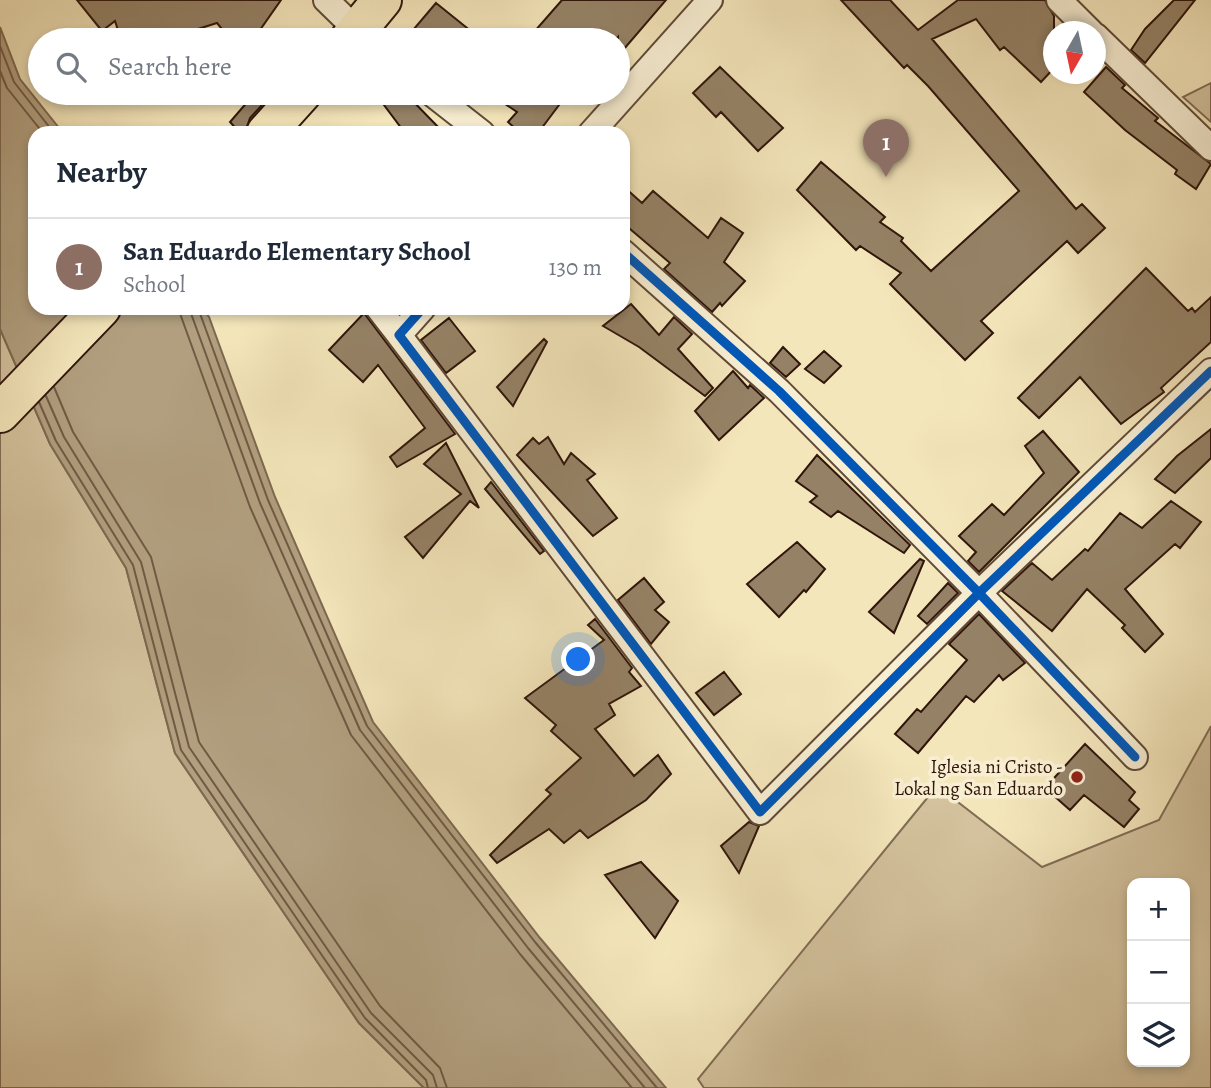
<!DOCTYPE html>
<html lang="en">
<head>
<meta charset="utf-8">
<style>
  body { margin:0; font-family:Alegreya,serif; background:#f2f2f3; color:#1f2937 }
  .controls { position:absolute; right:21px; bottom:21px; display:grid; overflow:hidden; border-radius:14px; box-shadow:0 4px 10px #0003 }
  .controls button { width:63px; height:63px; display:grid; place-items:center; padding:0; border:0; border-bottom:2px solid #e0e1e3; background:#fff; color:#1f2937; font:35px sans-serif }
  .compass { position:absolute; left:1043px; top:21px; width:63px; height:63px; border-radius:50%; background:#fff; box-shadow:0 4px 10px #0003; rotate:189deg }
  .you { position:absolute; left:579px; top:660px; width:24px; height:24px; margin:-18px; border:5px solid #fff; border-radius:50%; background:#1a73e8; box-shadow:0 0 0 10px #1a73e833 }
  .badge { display:grid; place-items:center; width:46px; height:46px; border-radius:50%; background:#ea580c; color:#fff; font-size:23px; font-weight:700 }
  .pin { position:absolute; translate:-50% -58px; filter:drop-shadow(0 2px 4px #0008) }
  .pin::after { content:''; position:absolute; top:37px; width:24px; height:21px; background:inherit; clip-path:polygon(0 0,100% 0,50% 100%) }
  .list { margin:0; padding:0; list-style:none }
  h2 { display:flex; justify-content:space-between; align-items:center; height:91px; margin:0; padding:0 28px; font-size:30px }
  h2 small { font-size:23px; font-weight:400; color:#747a83 }
  .list li { display:grid; grid-template-columns:46px 1fr auto; gap:21px; align-items:center; box-sizing:border-box; height:98px; padding:0 28px; border-top:2px solid #e0e1e3 }
  .list b { display:block; font-size:26px; white-space:nowrap }
  .list p { margin:0; font-size:23px; white-space:nowrap; color:#747a83 }
  .list em { font-size:23px; font-style:normal; color:#747a83 }
  .icon { flex:none; width:38px; height:38px; fill:none; stroke:currentColor; stroke-width:2; stroke-linecap:round; stroke-linejoin:round }
  .map { position:relative; flex:none; width:1211px; height:1088px; overflow:hidden }
  .search { position:absolute; background:#fff; box-shadow:0 4px 10px #0003; left:28px; top:28px; width:602px; height:77px; display:flex; align-items:center; gap:18px; box-sizing:border-box; padding:0 24px; border-radius:38px; color:#747a83; font-size:26px }
  .panel { position:absolute; background:#fff; box-shadow:0 4px 10px #0003; left:28px; top:126px; width:602px; height:189px; border-radius:21px }
  .map>svg:first-child { display:block }
  .green { fill:#d3c29d; stroke:#816c54; stroke-width:2; fill-rule:evenodd }
  .water { fill:#b19f7f; stroke:#7d6850; stroke-width:2 }
  .lines { fill:none; stroke-linecap:round; stroke-linejoin:round }
  .shore { stroke:#705a44; stroke-width:2 }
  .building { fill:#958266; stroke:#2f150a; stroke-width:2 }
  .minor-casing { stroke:#604936; stroke-width:28 }
  .primary-casing { stroke:#2f150a; stroke-width:42 }
  .minor { stroke:#f8efd3; stroke-width:24 }
  .primary { stroke:#f4e6bb; stroke-width:38 }
  .cycleway-casing { stroke:#f8efd3; stroke-width:13 }
  .cycleway { stroke:#0057b8; stroke-width:9 }
  .poi-dot { fill:#8f2418; stroke:#f8efd3; stroke-width:2.5 }
  .labels { text-anchor:middle; stroke-width:7; stroke-linejoin:round; paint-order:stroke }
  .poi-label { font-size:19px; fill:#2f150a; stroke:#f8efd3; text-anchor:end }
</style>
</head>
<body>
<div class="map">
<svg width="1211" height="1088" viewBox="0 0 1211 1088">
  <rect width="100%" height="100%" fill="#f4e6bb"/>
  <filter id="stains"><feTurbulence type="fractalNoise" baseFrequency=".00286" numOctaves="4"/><feColorMatrix values="0 0 0 0 .2 0 0 0 0 .09 0 0 0 0 .02 0 0 0 .5 -.17"/></filter>
  <radialGradient id="worn" r=".72"><stop offset=".6" stop-color="#630" stop-opacity="0"/><stop offset="1" stop-color="#630" stop-opacity=".3"/></radialGradient>
  <path class="green" d="M1211 83V122L1183 97Z
    M0 329 50 444 126 568 175 753 359 1023 424 1088H0Z
    M1211 726V1088H704L698 1079 937 786 1042 867 1159 820ZM1132 883H1185V1062H1132Z"/>
  <path class="water" d="M0 27 20 79 63 133H35V308H202L209 317 275 497 373 722 540 938 666 1088H424L359 1023 175 753 126 568 50 444 0 329Z"/>
  <g class="lines">
    <path class="shore" d="M0 46 14 82 54 133
      M0 71 7 88 43 133
      M178 308 250 507 351 735 520 954 632 1088
      M189 308 260 503 360 730 528 948 645 1088
      M198 308 268 500 367 726 535 942 657 1088
      M54 387 73 432 151 557 199 742 380 1006 440 1068 447 1088
      M46 396 64 437 141 562 189 747 371 1013 433 1075 437 1088
      M39 402 56 441 133 565 181 750 365 1018 426 1080 428 1088"/>
  </g>
  <path class="building" d="M77 0H281L253 40H231L217 23 163 40H121L115 21 102 31Z
    M562 0H666L618 56V37L615 40H527Z
    M841 0H890L918 30 958 0H1045L1054 16V68L1041 82 1004 47 1000 50 976 19 932 39 1076 209 1082 204 1105 228 1078 253 1067 241 981 321 993 333 965 360 890 284 901 273 860 246 856 250 797 190 821 162 885 217 880 222 903 238 901 241 931 271 1019 191 928 86 907 65 904 68Z
    M1174 0H1195L1145 63 1131 50 1145 29Z
    M436 3 482 40H426L413 30Z
    M720 67 783 128 758 151 721 112 716 117 693 93Z
    M1106 67 1125 85 1122 88 1158 118 1155 121 1211 164 1196 189 1175 174 1177 170 1125 130 1084 92Z
    M255 93H273L250 118 245 133H240L230 122Z
    M375 93H405L444 133H405Z
    M489 93H568L538 133H520L508 122 517 112Z
    M623 186 642 203 653 191 708 238 721 218 743 233 724 262 745 281 722 306 720 303 712 312 664 269 670 263 623 223Z
    M1146 268 1188 311 1192 308 1195 312 1211 297V342L1161 388 1164 392 1121 424 1080 377 1039 418 1018 398Z
    M631 304 659 335 674 317 692 334 678 349 713 388 705 396 639 347 603 326Z
    M364 313 455 434 397 467 390 457 425 428 378 365 363 382 329 350Z
    M449 318 475 351 446 373 421 340Z
    M544 339 547 342 513 406 497 387Z
    M783 347 800 364 786 377 770 363Z
    M824 351 841 366 824 383 805 369Z
    M733 371 748 388 750 385 764 398 719 440 695 411Z
    M1211 429V458L1175 493 1155 479 1177 456Z
    M1043 431 1079 472 979 572 968 561 976 552 959 536 992 504 1004 515 1044 473 1025 446Z
    M548 437 564 464 571 453 595 474 587 480 617 518 593 536 517 455 533 438 539 444Z
    M446 443 479 508 470 501 423 558 405 537 461 494 424 464Z
    M817 455 910 545 904 553 838 511 831 517 810 502 817 496 796 481Z
    M491 482 544 551 540 554 485 489Z
    M1171 501 1201 522 1180 548 1175 544 1125 589 1163 634 1145 652 1122 628 1125 625 1087 589 1052 631 1002 591 1032 563 1052 580 1085 549 1088 551 1120 513 1142 528Z
    M797 542 825 569 806 592 804 590 779 617 747 584Z
    M920 559 924 561 894 633 869 612Z
    M644 578 664 602 655 610 669 622 651 644 618 600Z
    M948 583 958 593 927 624 918 616Z
    M979 614 1025 663 1003 680 999 675 974 702 966 696 918 753 895 734 917 709 921 712 967 660 949 644Z
    M595 619 632 668 629 672 641 686 609 704 615 715 595 729 634 776 658 755 671 774 646 800 588 838 580 830 564 843 549 829 497 863 490 855 551 794 546 790 581 758 551 731 556 725 525 698 604 640 588 625Z
    M724 672 741 694 714 715 696 693Z
    M1085 744 1135 792 1129 800 1139 809 1124 827 1084 795 1070 810 1045 788Z
    M749 822 759 826 739 873 721 846Z
    M641 862 678 901 655 938 605 875Z"/>
  <g class="lines">
    <defs>
      <path id="minor" d="M326 0 367 40
        M1059 0 1091 32
        M1096 36 1211 148
        M431 93 482 133
        M591 133 710 0
        M623 252 779 391 979 593 1135 757
        M378 308 399 335
        M423 308 399 335 760 812 979 593 1211 371"/>
      <path id="primary" d="M349 40 382 0
        M266 133 302 93
        M0 413 101 308"/>
    </defs>
    <use href="#minor" class="minor-casing"/>
    <use href="#primary" class="primary-casing"/>
    <use href="#minor" class="minor"/>
    <use href="#primary" class="primary"/>
    <defs>
      <path id="cycleway" d="M623 252 779 391 979 593 1135 757
        M423 308 399 335 760 812 979 593 1211 371"/>
    </defs>
    <use href="#cycleway" class="cycleway-casing"/>
    <use href="#cycleway" class="cycleway"/>
  </g>
  <circle class="poi-dot" cx="1077" cy="777" r="7"/>
  <g class="labels">
    <g class="poi-label">
      <text x="1063" y="773">Iglesia ni Cristo -<tspan x="1063" dy="22">Lokal ng San Eduardo</tspan></text>
    </g>
  </g>
  <rect width="100%" height="100%" filter="url(#stains)"/>
  <rect width="100%" height="100%" fill="url(#worn)"/>
</svg>
<div class="controls">
<button>+</button>
<button>−</button>
<button><svg class="icon" aria-label="layers" viewBox="0 0 24 24"><path d="M12 4l9 5-9 5-9-5zM3 14l9 5 9-5"/></svg></button>
</div>
<svg class="compass" viewBox="-18 -18 36 36"><path d="M0-13l5 13h-10z" fill="#e53935"/><path d="M0 13l5-13h-10z" fill="#747a83"/></svg>
<div class="you"></div>
<div class="pin badge" style="left:886px;top:177px;background:#8d6e63">1</div>
<div class="search"><svg class="icon" aria-label="search" viewBox="0 0 24 24"><circle cx="10" cy="10" r="6"/><path d="M15 15l6 6"/></svg>Search here</div>
<section class="panel">
<h2>Nearby<small></small></h2>
<ul class="list">
<li><span class="badge" style="background:#8d6e63">1</span><div><b>San Eduardo Elementary School</b><p>School</p></div><em>130 m</em></li>
</ul>
</section>
</div>
</body>
</html>
